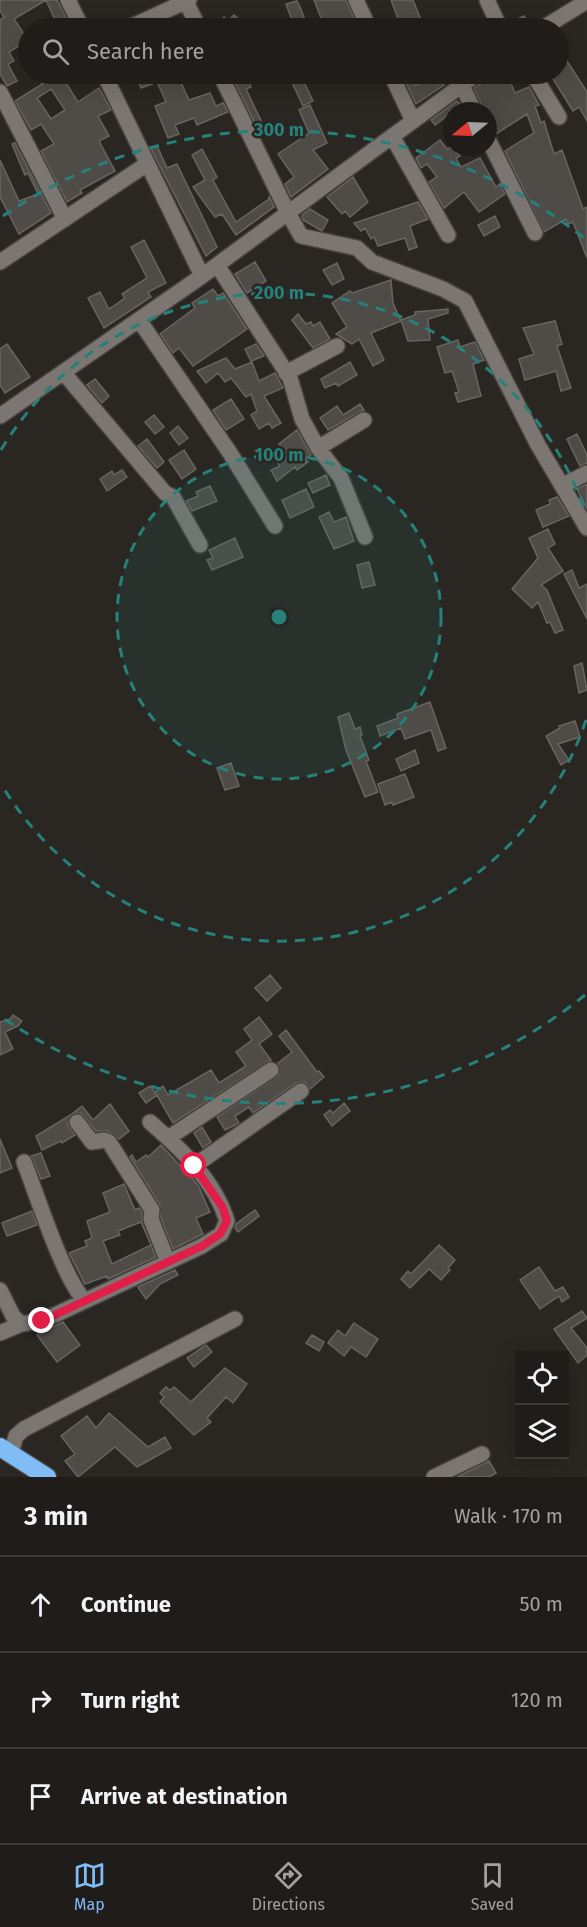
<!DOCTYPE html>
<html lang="en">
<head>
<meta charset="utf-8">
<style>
  body { margin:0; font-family:"Fira Sans",sans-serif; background:#282523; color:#f1f3f6 }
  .controls { position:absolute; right:18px; bottom:18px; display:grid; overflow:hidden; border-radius:0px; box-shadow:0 6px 24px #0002 }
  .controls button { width:54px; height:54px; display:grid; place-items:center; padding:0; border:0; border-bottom:2px solid #3d3a39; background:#201c1a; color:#f1f3f6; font:30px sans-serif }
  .compass { position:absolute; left:443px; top:102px; width:54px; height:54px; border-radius:50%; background:#201c1a; box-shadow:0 6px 24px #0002; rotate:251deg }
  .stop { position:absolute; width:18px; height:18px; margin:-14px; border:4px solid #e11d48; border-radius:50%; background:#fff }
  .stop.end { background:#e11d48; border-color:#fff; box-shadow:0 2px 6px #0008 }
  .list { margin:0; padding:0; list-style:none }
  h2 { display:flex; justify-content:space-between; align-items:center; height:78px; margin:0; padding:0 24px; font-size:26px }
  h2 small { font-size:20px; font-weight:400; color:#a2a1a2 }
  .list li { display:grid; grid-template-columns:39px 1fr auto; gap:18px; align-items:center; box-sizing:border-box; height:96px; padding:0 24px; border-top:2px solid #3d3a39 }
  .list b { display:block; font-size:22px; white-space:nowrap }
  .list em { font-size:20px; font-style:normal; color:#a2a1a2 }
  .icon { flex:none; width:33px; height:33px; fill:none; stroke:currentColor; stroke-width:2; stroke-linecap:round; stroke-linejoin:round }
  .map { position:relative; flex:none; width:587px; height:1477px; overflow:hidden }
  .search { position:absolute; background:#201c1a; box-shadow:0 6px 24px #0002; left:18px; right:18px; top:18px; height:66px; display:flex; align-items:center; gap:15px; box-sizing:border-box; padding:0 21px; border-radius:33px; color:#a2a1a2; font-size:22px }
  .sheet { height:366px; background:#201c1a }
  nav { display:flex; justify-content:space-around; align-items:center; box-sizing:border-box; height:84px; border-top:2px solid #3d3a39; background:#201c1a; font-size:16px; color:#a2a1a2 }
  nav a { display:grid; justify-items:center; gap:3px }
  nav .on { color:#7fbdf9 }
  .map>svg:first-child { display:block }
  .building { fill:#4f4b47; stroke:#686460; stroke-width:1.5; fill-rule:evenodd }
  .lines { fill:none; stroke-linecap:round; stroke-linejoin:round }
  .minor-casing { stroke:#45423f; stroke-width:18 }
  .highway-casing { stroke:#45423f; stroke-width:21 }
  .minor { stroke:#7b7672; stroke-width:15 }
  .highway { stroke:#80bdf7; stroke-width:18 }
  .route { stroke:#e11d48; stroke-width:8 }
  .ring { fill:none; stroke:#25817a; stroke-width:3; stroke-dasharray:10 8 }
  .centre { fill:#25817a; stroke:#2a2622; stroke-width:3 }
  .ring-label { font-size:18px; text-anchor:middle; font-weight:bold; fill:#25817a; stroke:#2a2622; stroke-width:5; stroke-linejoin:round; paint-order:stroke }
</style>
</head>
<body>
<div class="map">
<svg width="587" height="1477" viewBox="0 0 587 1477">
  <rect width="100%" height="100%" fill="#2a2622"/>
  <path class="building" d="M0 0H57L66 18 56 22 46 0 14 19 28 40 9 52 14 61 8 64 17 81 7 86 0 74V20L4 17 0 11Z
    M314 0H346L358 28H350L347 20 325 28Z
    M391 0H413L421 20 401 27Z
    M297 1 300 7 308 28H295L286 4Z
    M234 15 249 28H213L224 17 228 21Z
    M524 16 528 25 510 28 508 23Z
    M558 47 587 92V121L579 107 573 111 550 74H558Z
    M58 74H86L66 83 78 102 99 88 111 110 98 116 109 136 99 141 115 171 80 190 82 193 67 202 41 151 54 144 41 124 31 130 15 101ZM51 89 65 110 51 119 37 98Z
    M135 74H151L155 83 141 88Z
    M177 74 189 100 210 93 216 106 223 103 228 112 197 125 194 118 175 125 179 134 168 138 155 106 166 102 157 82Z
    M231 74H245L251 87 246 89 264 127 258 130Z
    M288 74H300L313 101 303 106Z
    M402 74H409L415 86 436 74 444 85 416 104Z
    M496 74H507L515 93 529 87 539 105 535 106 541 123 544 121 554 154 562 150 583 209 587 207V258L573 222 568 224 566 219 544 232 505 151 534 133 527 114 496 134 489 129 488 111H484L474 88Z
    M457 101 461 105 435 125 431 120Z
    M310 105 327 143 313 150 328 169 291 197 285 184 294 177 278 154 309 133 299 110Z
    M440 140 447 149 453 147 460 156 456 158 461 167 480 158 496 187 500 184 505 194 479 212 464 192 444 208 429 182 437 177 427 164 421 168 416 158Z
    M15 143 51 213 19 234 0 197V160L19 201 38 194 28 173 25 175 12 144Z
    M157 146 167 168 177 164 217 247 206 256 151 149Z
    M202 149 217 177 213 180 236 222 269 199V196L274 207 236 235 222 214 215 217 193 187 205 180 192 155Z
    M353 177 368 202 350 217 345 211 342 214 327 197Z
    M418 202 428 219 410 226 417 247 409 250 405 238 378 246 374 237 371 239 365 228 361 231 354 223Z
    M310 209 328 220 322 231 303 220 302 215Z
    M495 216 500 227 484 236 478 225Z
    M144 240 166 283 148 292 151 297 104 328 88 298 100 292 109 309 125 298 122 294 147 278 131 247Z
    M255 262 266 281 247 293 235 274Z
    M337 263 344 279 332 285 323 270Z
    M391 280 393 303 401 321 371 333 384 360 373 366 359 339 352 344 336 334 347 327 332 303 350 291 352 293Z
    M213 289 218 296 223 293 247 329 193 366 179 348 173 353 160 334 195 308 192 303Z
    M448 309V313L428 319 430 340 408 341 401 320 415 315V312Z
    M298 314 306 324 311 322 313 326 320 322 330 339 313 348 292 320Z
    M555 321 562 344 557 346 571 388 561 391 556 371 525 380 519 359 534 354 523 328Z
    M458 340 460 347 475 342 484 360 473 364 481 396 458 402 455 393 459 392 452 371 445 373 437 347Z
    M7 344 30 377 5 393 0 385V349Z
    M256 344 264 356 251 361 245 349Z
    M226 358 235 369 252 362 259 381 275 373 283 388 264 396 281 423 272 428 269 423 259 429 251 415 257 411 251 394 246 397 231 378 225 382 218 373 206 383 197 371Z
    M350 362 357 375 338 386 336 383 325 388 321 379Z
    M95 379 109 396 102 403 87 385Z
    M231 399 244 419 226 430 213 410Z
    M360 404 364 410 328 430 320 418 337 406 343 415Z
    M154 415 164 427 155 434 145 422Z
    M178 426 188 438 179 445 170 433Z
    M297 430 311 455 305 459 308 462 297 470 295 467 277 481 271 470 280 466 271 454 281 447 279 444Z
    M577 434 587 455V463L580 466 567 439Z
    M147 439 164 462 157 468 138 446Z
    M184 450 196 469 182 479 169 460Z
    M122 470 127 477 107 491 100 479 112 471 114 475Z
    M326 475 330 485 313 493 308 483Z
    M587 484V509L577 489Z
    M210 486 217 501 192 511 186 501 198 496 196 492Z
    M306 489 314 507 290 518 282 500Z
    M557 497 569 516 543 527 536 510 550 504 549 500Z
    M329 512 334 522 346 517 354 541 334 549 319 517Z
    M548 529 555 544 548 548 563 571 541 585 547 590 563 630 555 633 550 622 547 623 538 602 532 608 512 589 538 558 529 538Z
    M235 538 243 557 212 570 207 560 213 558 209 550Z
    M369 562 375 585 362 588 357 565Z
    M572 570 579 588 587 584V619L564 574Z
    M582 663 587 690 579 693 574 666Z
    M430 702 446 748 438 751 431 730 405 739 401 728 380 736 377 726 398 718 397 714Z
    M349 713 355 729 360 727 362 735 360 736 369 760 366 761 378 792 365 797 346 750 338 717Z
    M575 721 580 737 558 744 569 760 561 765 546 736 560 728 559 726Z
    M415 750 419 763 401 771 396 759Z
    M231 763 239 786 225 790 217 768Z
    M405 774 414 797 393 805 392 802 385 805 378 784Z
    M270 975 281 988 267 1001 255 988Z
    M13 1015 22 1021 18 1026 5 1032 13 1049 0 1055V1022L10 1019Z
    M259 1017 272 1034 259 1044 271 1060 173 1123 155 1092 163 1086 168 1095 211 1070 219 1083 246 1066 236 1052 252 1040 244 1029Z
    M286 1030 317 1072 319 1071 324 1077 310 1089 305 1082 296 1083 253 1113 249 1107 235 1116 239 1123 225 1130 217 1117 279 1075 278 1063 292 1052 279 1036Z
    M150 1086 157 1095 146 1103 139 1093Z
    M344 1103 350 1111 332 1126 324 1115 330 1110 333 1113Z
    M110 1104 129 1131 119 1139 108 1131H96L81 1113 72 1114 82 1106 93 1120Z
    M72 1114 67 1124 75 1135 62 1143 61 1141 42 1150 36 1136Z
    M202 1127 211 1142 203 1148 194 1133Z
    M0 1139 12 1168 0 1173Z
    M161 1145 198 1185 210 1212 196 1218 203 1234 173 1249 161 1218 160 1205 130 1157 132 1155 136 1162 146 1155 148 1157Z
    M41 1153 50 1176 41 1179 31 1156Z
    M124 1184 135 1210 139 1208 142 1212V1223L156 1257 108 1279 107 1276 85 1284 69 1253 87 1246 85 1241 92 1238 87 1221 110 1212 103 1193ZM141 1222 151 1245 112 1264 103 1241 120 1235 118 1231Z
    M255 1210 259 1216 238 1232 235 1228 236 1224Z
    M32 1211 37 1225 7 1236 2 1223Z
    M439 1245 455 1260 448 1268 450 1270 441 1280 429 1269 410 1288 401 1279 408 1271 411 1274Z
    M539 1267 555 1291 563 1287 569 1297 562 1302 559 1296 540 1309 520 1280Z
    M175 1270 178 1275 160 1284 146 1299 138 1287Z
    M582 1311 587 1318 571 1328 587 1348V1355L578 1363 554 1329Z
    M63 1322 80 1345 57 1362 37 1335Z
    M354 1323 378 1339 366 1357 351 1347 344 1356 328 1343 338 1330 345 1336Z
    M312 1335 324 1342 319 1351 306 1343Z
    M206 1345 212 1352 194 1367 187 1358Z
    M225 1368 247 1384 233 1403 226 1397 207 1418 211 1422 194 1435 160 1402 164 1397 160 1393 166 1387 170 1390 174 1387 191 1402Z
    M109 1413 148 1447 165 1437 171 1448 137 1467 115 1447 78 1477 65 1461 75 1454 61 1436 87 1416 96 1428Z
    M489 1461 496 1473 489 1477H457Z"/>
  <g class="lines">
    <defs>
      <path id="minor" d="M68 0 82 28
        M185 0 199 28
        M356 0 369 28
        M487 0 500 28
        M128 28 189 0
        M543 28 587 1
        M104 74 202 276
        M220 74 288 213 301 236 357 248 372 262 443 289 465 301 538 445 587 528
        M391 74 413 121
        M533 74 559 117
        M462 85 474 111
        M0 92 65 219
        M392 136 448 235
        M488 139 535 233
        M0 262 147 164
        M217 265 290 378 302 419 318 448 341 478 365 537
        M139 320 230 453 275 526
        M63 372 165 493 173 497 200 545
        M286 373 337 346
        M0 416 202 276 477 74
        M318 448 364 420
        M562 486 587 473
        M77 1122 92 1142 104 1140 109 1142 152 1210 151 1219 168 1262
        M168 1138 271 1070
        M24 1162C37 1195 63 1278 85 1301
        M194 1166 301 1091
        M0 1290 13 1316 21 1324
        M0 1333 21 1324 42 1321 202 1246 221 1234 227 1221C215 1181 181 1149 150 1122
        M11 1453 16 1436 24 1429 235 1319
        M434 1477 482 1454"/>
      <path id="highway" d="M0 1447 47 1477"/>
    </defs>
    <use href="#minor" class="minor-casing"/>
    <use href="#highway" class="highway-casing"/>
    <use href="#minor" class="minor"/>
    <use href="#highway" class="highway"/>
  </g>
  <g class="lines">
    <path class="route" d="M42 1321 202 1246 220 1234 227 1221 223 1208 194 1166"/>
  </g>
  <circle cx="279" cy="617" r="162" fill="#25817a" fill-opacity=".12"/>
  <g class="ring">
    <circle cx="279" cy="617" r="162"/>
    <path d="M586 720A324 324 0 0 1 1 784M1 450A324 324 0 0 1 586 514"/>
    <path d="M585 995A487 487 0 0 1 3 1018M3 216A487 487 0 0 1 585 239"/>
  </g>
  <circle cx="279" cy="617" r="9" class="centre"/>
  <g class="ring-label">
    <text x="279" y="136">300 m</text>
    <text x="279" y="299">200 m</text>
    <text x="279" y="461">100 m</text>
  </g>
</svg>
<div class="controls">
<button><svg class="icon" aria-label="locate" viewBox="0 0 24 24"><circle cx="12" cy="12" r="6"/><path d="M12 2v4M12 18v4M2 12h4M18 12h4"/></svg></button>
<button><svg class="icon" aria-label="layers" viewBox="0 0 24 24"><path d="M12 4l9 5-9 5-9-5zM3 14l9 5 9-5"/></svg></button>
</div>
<svg class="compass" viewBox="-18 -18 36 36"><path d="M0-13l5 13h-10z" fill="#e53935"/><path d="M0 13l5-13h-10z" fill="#a2a1a2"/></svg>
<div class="stop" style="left:194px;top:1166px"></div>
<div class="stop end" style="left:42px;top:1321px"></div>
<div class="search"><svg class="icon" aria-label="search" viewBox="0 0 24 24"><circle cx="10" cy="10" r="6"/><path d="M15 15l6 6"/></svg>Search here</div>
</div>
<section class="sheet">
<h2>3 min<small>Walk · 170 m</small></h2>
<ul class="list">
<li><svg class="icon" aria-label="ahead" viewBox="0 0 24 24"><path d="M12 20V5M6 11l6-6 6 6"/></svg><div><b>Continue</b></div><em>50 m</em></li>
<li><svg class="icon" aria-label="right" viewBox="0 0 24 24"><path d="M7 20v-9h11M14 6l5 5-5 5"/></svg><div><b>Turn right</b></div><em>120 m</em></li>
<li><svg class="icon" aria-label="arrive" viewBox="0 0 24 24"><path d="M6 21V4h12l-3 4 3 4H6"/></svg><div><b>Arrive at destination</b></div></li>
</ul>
</section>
<nav>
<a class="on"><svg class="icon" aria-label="map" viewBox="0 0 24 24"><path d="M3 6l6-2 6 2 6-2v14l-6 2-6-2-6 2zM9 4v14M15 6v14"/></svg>Map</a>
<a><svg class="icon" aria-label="directions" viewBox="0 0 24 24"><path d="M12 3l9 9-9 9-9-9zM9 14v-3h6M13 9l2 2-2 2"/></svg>Directions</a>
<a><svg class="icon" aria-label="saved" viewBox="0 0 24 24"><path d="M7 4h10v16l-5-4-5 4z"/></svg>Saved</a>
</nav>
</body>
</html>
